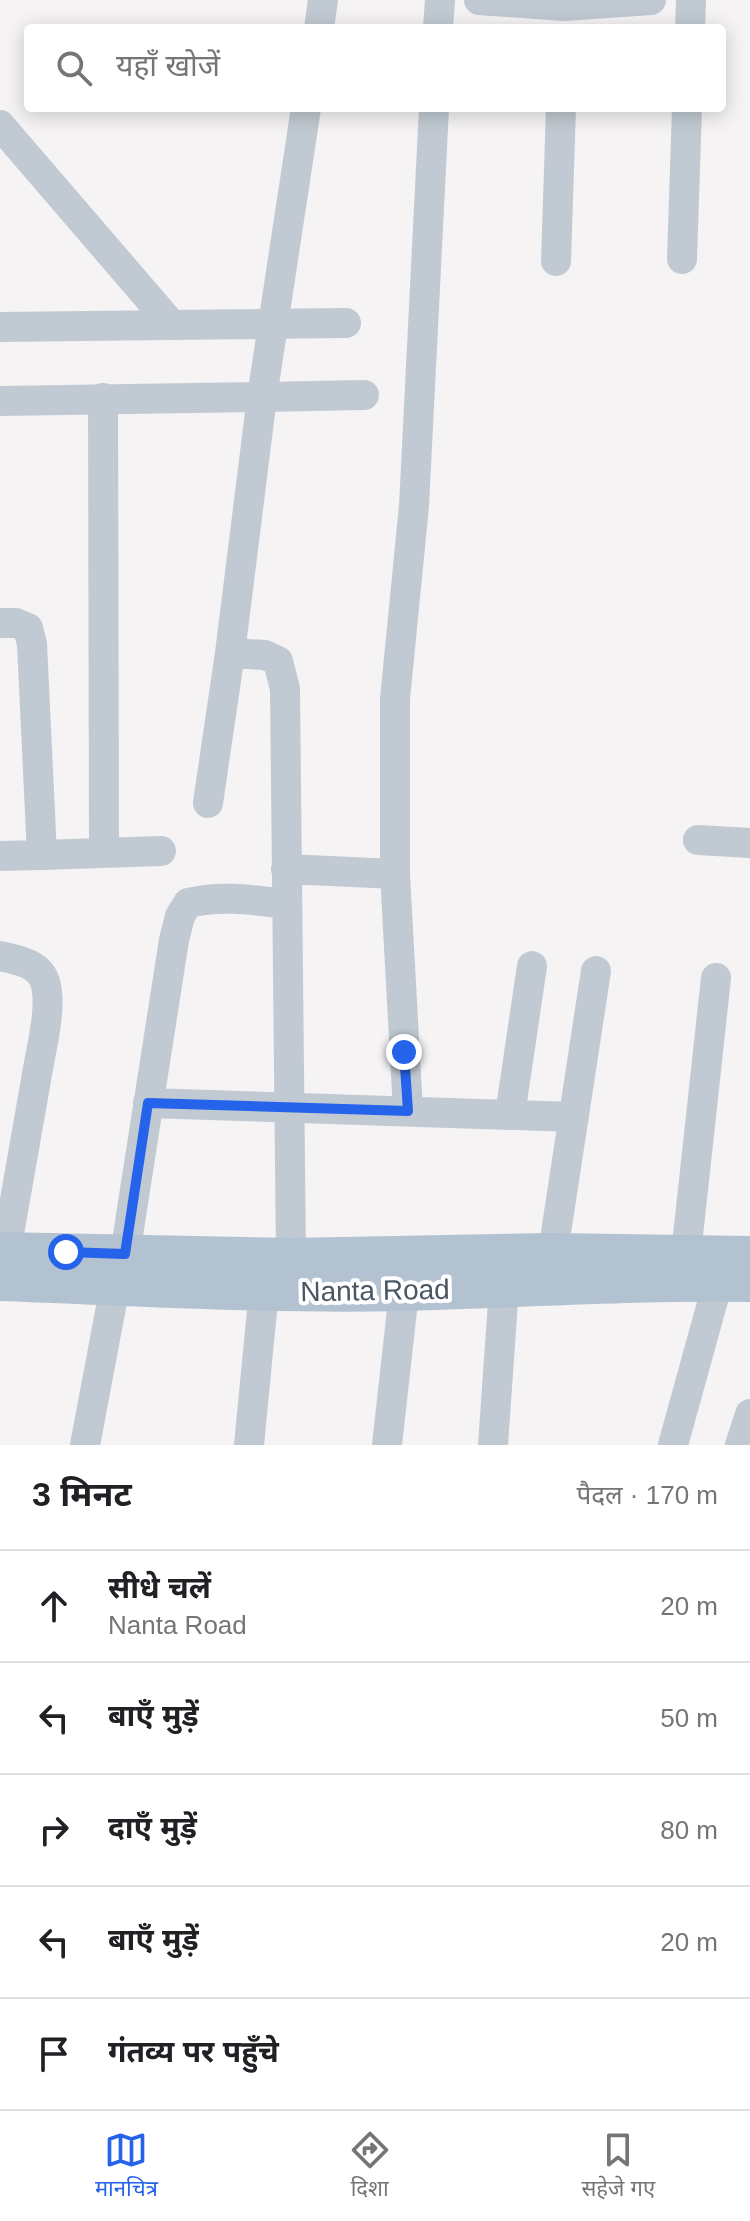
<!DOCTYPE html>
<html lang="hi">
<head>
<meta charset="utf-8">
<style>
  body { margin:0; font-family:Arial,"Noto Sans Devanagari",sans-serif; background:#f2f2f2; color:#202124 }
  .stop { position:absolute; width:24px; height:24px; margin:-18px; border:6px solid #2563eb; border-radius:50%; background:#fff }
  .stop.end { background:#2563eb; border-color:#fff; box-shadow:0 2px 8px #0008 }
  .list { margin:0; padding:0; list-style:none }
  h2 { display:flex; justify-content:space-between; align-items:center; height:104px; margin:0; padding:0 32px; font-size:34px }
  h2 small { font-size:26px; font-weight:400; color:#757577 }
  .list li { display:grid; grid-template-columns:52px 1fr auto; gap:24px; align-items:center; box-sizing:border-box; height:112px; padding:0 32px; border-top:2px solid #e0e0e0 }
  .list b { display:block; font-size:30px; white-space:nowrap }
  .list p { margin:0; font-size:26px; white-space:nowrap; color:#757577 }
  .list em { font-size:26px; font-style:normal; color:#757577 }
  .icon { flex:none; width:44px; height:44px; fill:none; stroke:currentColor; stroke-width:2; stroke-linecap:round; stroke-linejoin:round }
  .map { position:relative; flex:none; width:750px; height:1445px; overflow:hidden }
  .search { position:absolute; background:#fff; box-shadow:0 4px 20px #0003; left:24px; right:24px; top:24px; height:88px; display:flex; align-items:center; gap:20px; box-sizing:border-box; padding:0 28px; border-radius:8px; color:#757577; font-size:30px }
  .sheet { height:664px; background:#fff }
  nav { display:flex; justify-content:space-around; align-items:center; box-sizing:border-box; height:112px; border-top:2px solid #e0e0e0; background:#fff; font-size:22px; color:#757577 }
  nav a { display:grid; justify-items:center; gap:4px }
  nav .on { color:#2563eb }
  .map>svg:first-child { display:block }
  .lines { fill:none; stroke-linecap:round; stroke-linejoin:round }
  .minor { stroke:#c1cad2; stroke-width:30 }
  .major { stroke:#b3c2d1; stroke-width:38 }
  .route { stroke:#2563eb; stroke-width:10 }
  .labels { text-anchor:middle; stroke-width:8; stroke-linejoin:round; paint-order:stroke }
  .street-label { font-size:28px; fill:#4a5661; stroke:#fff }
</style>
</head>
<body>
<div class="map">
<svg width="750" height="1445" viewBox="0 0 750 1445">
  <rect width="100%" height="100%" fill="#f5f3f3"/>
  <g class="lines">
    <path class="minor" d="M479 0 564 6 651 0
      M319 28 323 0
      M438 28 440 0
      M690 28 691 0
      M0 125 172 325
      M682 259 687 108
      M556 261 561 108
      M0 327 346 323
      M103 398 104 853
      M0 401 262 397 306 108
      M0 623H16L28 628 32 644 42 855 161 851
      M208 803 230 653
      M698 840 750 843
      M0 856 42 855
      M286 869 395 874
      M0 956C17 960 39 963 45 982 53 1008 40 1053 36 1080 26 1137 16 1194 6 1251
      M148 1103 574 1117
      M408 1111 395 874V699L414 506 434 108
      M510 1115 532 966
      M686 1254 716 978
      M291 1257 285 689 278 661 265 655 230 653 262 397 364 395
      M552 1273 553 1252 596 971
      M85 1445 115 1286 125 1254 174 940 180 916 188 903C221 895 253 900 286 904
      M249 1445 264 1290
      M387 1445 404 1292
      M493 1445 504 1287
      M673 1445 718 1282
      M740 1445 750 1414"/>
    <path class="major" d="M0 1251 291 1257 553 1252 750 1255
      M0 1282C135 1287 271 1295 405 1292 520 1289 635 1281 750 1283"/>
  </g>
  <g class="lines">
    <path class="route" d="M66 1252 125 1254 148 1103 408 1111 404 1052"/>
  </g>
  <g class="labels">
    <g class="street-label">
      <text transform="translate(375 1290) rotate(-1)" y="10">Nanta Road</text>
    </g>
  </g>
</svg>
<div class="stop" style="left:66px;top:1252px"></div>
<div class="stop end" style="left:404px;top:1052px"></div>
<div class="search"><svg class="icon" aria-label="search" viewBox="0 0 24 24"><circle cx="10" cy="10" r="6"/><path d="M15 15l6 6"/></svg>यहाँ खोजें</div>
</div>
<section class="sheet">
<h2>3 मिनट<small>पैदल · 170 m</small></h2>
<ul class="list">
<li><svg class="icon" aria-label="ahead" viewBox="0 0 24 24"><path d="M12 20V5M6 11l6-6 6 6"/></svg><div><b>सीधे चलें</b><p>Nanta Road</p></div><em>20 m</em></li>
<li><svg class="icon" aria-label="left" viewBox="0 0 24 24"><path d="M17 20v-9H6M10 6l-5 5 5 5"/></svg><div><b>बाएँ मुड़ें</b></div><em>50 m</em></li>
<li><svg class="icon" aria-label="right" viewBox="0 0 24 24"><path d="M7 20v-9h11M14 6l5 5-5 5"/></svg><div><b>दाएँ मुड़ें</b></div><em>80 m</em></li>
<li><svg class="icon" aria-label="left" viewBox="0 0 24 24"><path d="M17 20v-9H6M10 6l-5 5 5 5"/></svg><div><b>बाएँ मुड़ें</b></div><em>20 m</em></li>
<li><svg class="icon" aria-label="arrive" viewBox="0 0 24 24"><path d="M6 21V4h12l-3 4 3 4H6"/></svg><div><b>गंतव्य पर पहुँचे</b></div></li>
</ul>
</section>
<nav>
<a class="on"><svg class="icon" aria-label="map" viewBox="0 0 24 24"><path d="M3 6l6-2 6 2 6-2v14l-6 2-6-2-6 2zM9 4v14M15 6v14"/></svg>मानचित्र</a>
<a><svg class="icon" aria-label="directions" viewBox="0 0 24 24"><path d="M12 3l9 9-9 9-9-9zM9 14v-3h6M13 9l2 2-2 2"/></svg>दिशा</a>
<a><svg class="icon" aria-label="saved" viewBox="0 0 24 24"><path d="M7 4h10v16l-5-4-5 4z"/></svg>सहेजे गए</a>
</nav>
</body>
</html>
